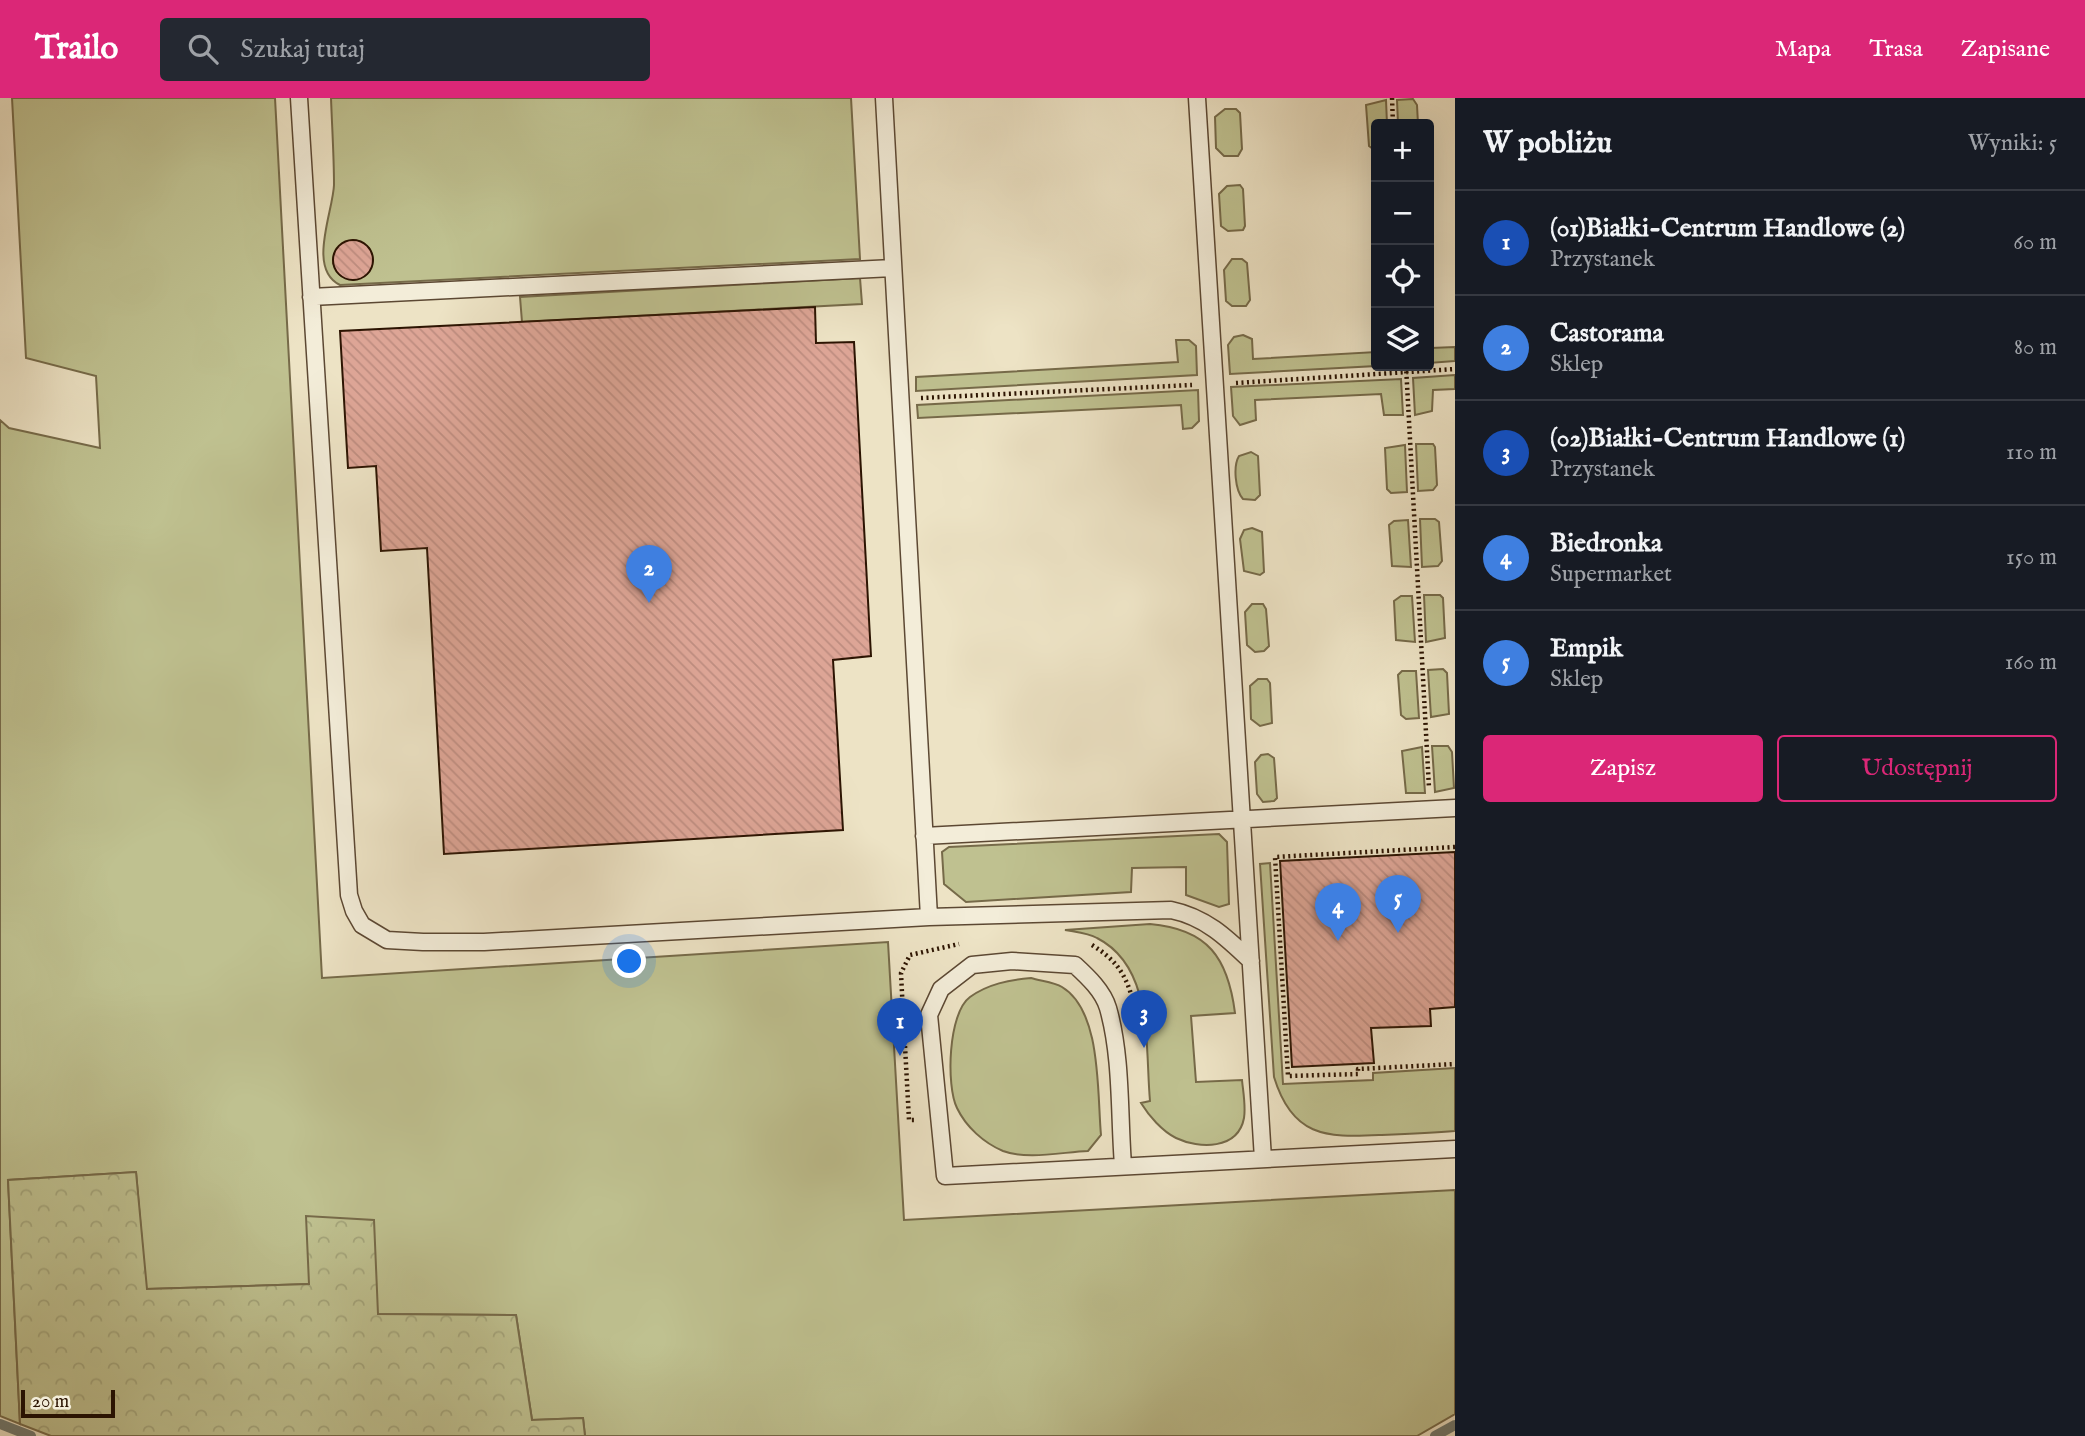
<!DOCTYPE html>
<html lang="pl">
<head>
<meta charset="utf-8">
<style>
  body { margin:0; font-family:"IM FELL English",serif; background:#242831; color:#f1f3f6 }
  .controls { position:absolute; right:21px; top:21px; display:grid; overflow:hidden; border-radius:7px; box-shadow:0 7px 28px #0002 }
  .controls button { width:63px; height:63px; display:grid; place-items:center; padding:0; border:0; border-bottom:2px solid #363941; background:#171b24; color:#f1f3f6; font:35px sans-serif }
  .scale { position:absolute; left:21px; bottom:18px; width:94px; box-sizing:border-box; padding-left:7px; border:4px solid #2c1402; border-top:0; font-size:19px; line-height:24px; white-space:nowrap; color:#2c1402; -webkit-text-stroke:5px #f3edd9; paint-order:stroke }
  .you { position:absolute; left:630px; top:864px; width:24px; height:24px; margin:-18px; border:5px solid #fff; border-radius:50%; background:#1a73e8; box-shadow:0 0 0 10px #1a73e833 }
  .badge { display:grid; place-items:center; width:46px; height:46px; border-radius:50%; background:#db2777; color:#fff; font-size:23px; font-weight:700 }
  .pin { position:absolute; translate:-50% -58px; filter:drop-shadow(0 2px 4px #0008) }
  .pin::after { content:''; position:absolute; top:37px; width:24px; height:21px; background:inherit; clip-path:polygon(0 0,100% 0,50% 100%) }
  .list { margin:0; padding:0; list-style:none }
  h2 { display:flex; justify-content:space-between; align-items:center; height:91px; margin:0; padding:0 28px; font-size:30px }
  h2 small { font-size:23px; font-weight:400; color:#9ea1a6 }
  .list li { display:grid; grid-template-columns:46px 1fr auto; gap:21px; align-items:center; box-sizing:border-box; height:105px; padding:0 28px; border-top:2px solid #363941 }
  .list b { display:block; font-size:26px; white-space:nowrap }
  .list p { margin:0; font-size:23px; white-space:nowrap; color:#9ea1a6 }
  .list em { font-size:23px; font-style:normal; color:#9ea1a6 }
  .actions { display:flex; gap:14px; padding:21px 28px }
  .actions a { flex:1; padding:16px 0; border:2px solid #db2777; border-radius:7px; text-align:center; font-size:24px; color:#db2777 }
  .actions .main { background:#db2777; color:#fff }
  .icon { flex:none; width:38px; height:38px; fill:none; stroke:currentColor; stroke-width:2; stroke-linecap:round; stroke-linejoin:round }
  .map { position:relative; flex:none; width:1455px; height:1338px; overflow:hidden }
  header { display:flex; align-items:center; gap:42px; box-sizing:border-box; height:98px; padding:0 35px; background:#db2777; color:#fff }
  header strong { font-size:33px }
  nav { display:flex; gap:38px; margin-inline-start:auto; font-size:24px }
  .search { width:490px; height:63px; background:#242831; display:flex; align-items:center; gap:18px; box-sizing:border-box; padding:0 24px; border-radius:7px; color:#9ea1a6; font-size:26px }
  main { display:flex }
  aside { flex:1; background:#171b24 }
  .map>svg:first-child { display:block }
  .green { fill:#bfc190; stroke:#766a49; stroke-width:2; fill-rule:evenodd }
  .forest { fill:url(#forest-crowns); stroke:#766a49; stroke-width:2 }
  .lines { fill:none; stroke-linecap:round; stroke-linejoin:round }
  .stream { stroke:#6f7971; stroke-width:10 }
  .building { fill:url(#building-back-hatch); stroke:#2c1402; stroke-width:2 }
  .lane-casing { stroke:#5c4833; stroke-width:19 }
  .path { stroke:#2c1402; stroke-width:4.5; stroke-dasharray:2 3.5; stroke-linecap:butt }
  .lane { stroke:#f3edd9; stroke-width:16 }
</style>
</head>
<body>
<header>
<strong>Trailo</strong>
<div class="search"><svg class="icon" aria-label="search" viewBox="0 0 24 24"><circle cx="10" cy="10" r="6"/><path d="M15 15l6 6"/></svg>Szukaj tutaj</div>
<nav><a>Mapa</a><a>Trasa</a><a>Zapisane</a></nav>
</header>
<main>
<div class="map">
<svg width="1455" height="1338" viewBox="0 0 1455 1338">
  <defs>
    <pattern id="forest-crowns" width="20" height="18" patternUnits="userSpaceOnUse" patternTransform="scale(1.75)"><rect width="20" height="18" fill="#bfc190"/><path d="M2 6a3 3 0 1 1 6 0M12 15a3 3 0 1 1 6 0" fill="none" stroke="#a4a57b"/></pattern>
    <pattern id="building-back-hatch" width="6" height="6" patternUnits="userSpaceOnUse" patternTransform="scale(1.75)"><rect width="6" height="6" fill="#dda596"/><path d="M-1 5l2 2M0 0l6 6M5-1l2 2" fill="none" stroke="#be8d80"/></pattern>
  </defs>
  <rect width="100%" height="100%" fill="#ede3c5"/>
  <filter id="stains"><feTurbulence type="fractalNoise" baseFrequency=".00286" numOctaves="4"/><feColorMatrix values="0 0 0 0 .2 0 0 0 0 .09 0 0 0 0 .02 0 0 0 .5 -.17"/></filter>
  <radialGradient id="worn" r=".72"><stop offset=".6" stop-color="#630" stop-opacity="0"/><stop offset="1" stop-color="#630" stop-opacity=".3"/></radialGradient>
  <path class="green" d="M12 0H275L322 880 888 844 904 1122 1455 1092V1316L1417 1338H585L583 1320 532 1322 516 1217 378 1216 310 1186 146 1191 136 1074 8 1082 20 1326 0 1318V322L9 330 100 350 96 278 26 260Z
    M331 0H851L860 161 340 187C307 171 333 114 334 87 334 58 332 29 331 0ZM356 142 369 150 373 163 367 176 354 182 340 177 333 165C334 150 342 143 356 142Z
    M1413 1 1417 7 1418 26H1398L1397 2Z
    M1386 2 1387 26H1376V51H1373L1369 48 1366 7Z
    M1225 11H1236L1240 15 1242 51 1238 58H1224L1216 50 1215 19Z
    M1240 87 1243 91 1245 128 1243 132 1228 133 1221 128 1219 96 1227 88Z
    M1232 161H1242L1247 165 1250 202 1246 208H1232L1226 203 1224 172Z
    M860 180 862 206 522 224 520 199Z
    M1429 230 1431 250 1455 249V263L1429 265Z
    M1243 237 1252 241 1253 261 1376 254V268L1230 276 1228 247 1234 239Z
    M1176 242H1189L1196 248 1197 277 916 293V279L1178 264Z
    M1455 277V291L1433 292 1432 313 1415 317 1413 280Z
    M1401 281 1403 317H1384L1381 296 1255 302 1256 322 1240 327 1233 318 1231 289Z
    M1198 292 1199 323 1192 330 1183 331 1181 307 918 320 917 307Z
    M1416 346H1433L1435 349 1437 387 1433 392 1418 393Z
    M1405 347 1407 394 1391 395 1387 391 1385 350Z
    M1251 354 1258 358 1260 397 1255 402 1243 401C1235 392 1233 368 1239 358Z
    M1420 421H1435L1439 424 1442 463 1438 468 1422 469Z
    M1408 422 1411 469 1392 468 1389 427 1394 423Z
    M1252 430 1262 434 1264 474 1260 477 1244 473 1240 441 1244 432Z
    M1440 497 1443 500 1445 540 1426 544 1424 497Z
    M1401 498H1412L1415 544 1396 542 1394 503Z
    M1252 506H1263L1266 511 1269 548 1264 553 1255 554 1247 547 1245 514Z
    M1443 571 1447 575 1449 616 1431 619 1428 572Z
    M1402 573H1416L1419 620 1406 621 1401 617 1398 577Z
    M1258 581H1267L1270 585 1272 625 1260 628 1251 621 1250 588Z
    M1432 648H1448L1452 654 1454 690 1435 694Z
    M1422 649 1425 695H1406L1402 653Z
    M1268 656 1274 660 1277 700 1274 703 1263 704 1257 696 1255 664 1261 657Z
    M1219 736 1227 744 1229 806 1219 809 1186 797V769L1132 770 1131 794 966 804 944 786 942 754 949 749Z
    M1270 765 1283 986 1373 982V975L1455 970V1033C1430 1035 1404 1036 1379 1037 1325 1040 1292 1038 1274 979L1260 766Z
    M1150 826C1208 831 1228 860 1235 915L1191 918 1196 984 1242 982C1243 993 1246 1008 1244 1020 1238 1052 1199 1051 1176 1040 1162 1033 1149 1018 1141 1005L1150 1003C1145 949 1154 869 1097 840 1088 835 1075 834 1065 832Z
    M1031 880C1040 883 1054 884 1062 889 1102 913 1097 995 1101 1037L1088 1053C1063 1054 1027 1062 1003 1053 984 1045 966 1029 957 1010 946 988 948 915 970 899 988 886 1009 882 1031 880Z"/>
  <path class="forest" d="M136 1074 147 1191 309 1186 306 1118 374 1122 378 1216 516 1217 532 1322 583 1320 585 1338H51L20 1326 8 1082Z"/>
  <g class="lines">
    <path class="stream" d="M0 1326 31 1338
      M1435 1338 1455 1327"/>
  </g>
  <path class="building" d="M333 162a20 20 0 1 1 40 0a20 20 0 1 1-40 0Z
    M815 209 816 245 854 244 871 558 833 562 843 732 444 756 427 450 381 453 376 368 348 370 340 233Z
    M1455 754V909L1430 911 1431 928 1371 930 1374 965 1292 969 1280 763Z"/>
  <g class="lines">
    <defs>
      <path id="lane" d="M299 0 349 797 354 813 362 827 387 842 423 844H484L929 819 1171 812C1205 819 1226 839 1251 863
        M884 0 929 819
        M1197 0 1263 1061
        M311 199 893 170
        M924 738 1455 710
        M1123 1067C1119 1017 1122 959 1108 910 1103 893 1088 879 1075 867L1012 863 972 867 941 891 929 917 945 1078 1455 1051"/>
    </defs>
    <use href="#lane" class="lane-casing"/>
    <path class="path" d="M1392 0 1393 26
      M1406 268 1429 690
      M1236 285 1455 271
      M921 300 1192 287
      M1455 749 1275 759 1288 978 1358 976V971L1455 966
      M1092 847C1113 860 1124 873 1131 896
      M903 915 901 875 910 857 959 846
      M905 948 909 1022H917"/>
    <use href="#lane" class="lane"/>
  </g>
  <rect width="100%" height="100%" filter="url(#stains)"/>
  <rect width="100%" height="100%" fill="url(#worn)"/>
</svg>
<div class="controls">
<button>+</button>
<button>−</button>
<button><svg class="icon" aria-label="locate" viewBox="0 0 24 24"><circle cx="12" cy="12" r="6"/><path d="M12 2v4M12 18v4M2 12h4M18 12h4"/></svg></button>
<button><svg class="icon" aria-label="layers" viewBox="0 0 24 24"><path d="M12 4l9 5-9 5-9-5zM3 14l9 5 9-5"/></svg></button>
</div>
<div class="scale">20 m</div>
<div class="you"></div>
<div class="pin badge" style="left:900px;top:958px;background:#1a4fb4">1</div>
<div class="pin badge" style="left:649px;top:505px;background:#3f7fe0">2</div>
<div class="pin badge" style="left:1144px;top:950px;background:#1a4fb4">3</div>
<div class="pin badge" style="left:1338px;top:843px;background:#3f7fe0">4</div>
<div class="pin badge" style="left:1398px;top:835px;background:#3f7fe0">5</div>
</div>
<aside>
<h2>W pobliżu<small>Wyniki: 5</small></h2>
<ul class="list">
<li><span class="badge" style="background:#1a4fb4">1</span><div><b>(01)Białki-Centrum Handlowe (2)</b><p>Przystanek</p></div><em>60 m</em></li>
<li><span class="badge" style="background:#3f7fe0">2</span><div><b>Castorama</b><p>Sklep</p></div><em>80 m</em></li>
<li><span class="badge" style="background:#1a4fb4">3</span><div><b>(02)Białki-Centrum Handlowe (1)</b><p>Przystanek</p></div><em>110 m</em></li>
<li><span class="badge" style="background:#3f7fe0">4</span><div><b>Biedronka</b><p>Supermarket</p></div><em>150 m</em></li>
<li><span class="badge" style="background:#3f7fe0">5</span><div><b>Empik</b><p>Sklep</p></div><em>160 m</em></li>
</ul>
<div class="actions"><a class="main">Zapisz</a><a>Udostępnij</a></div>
</aside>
</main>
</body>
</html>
